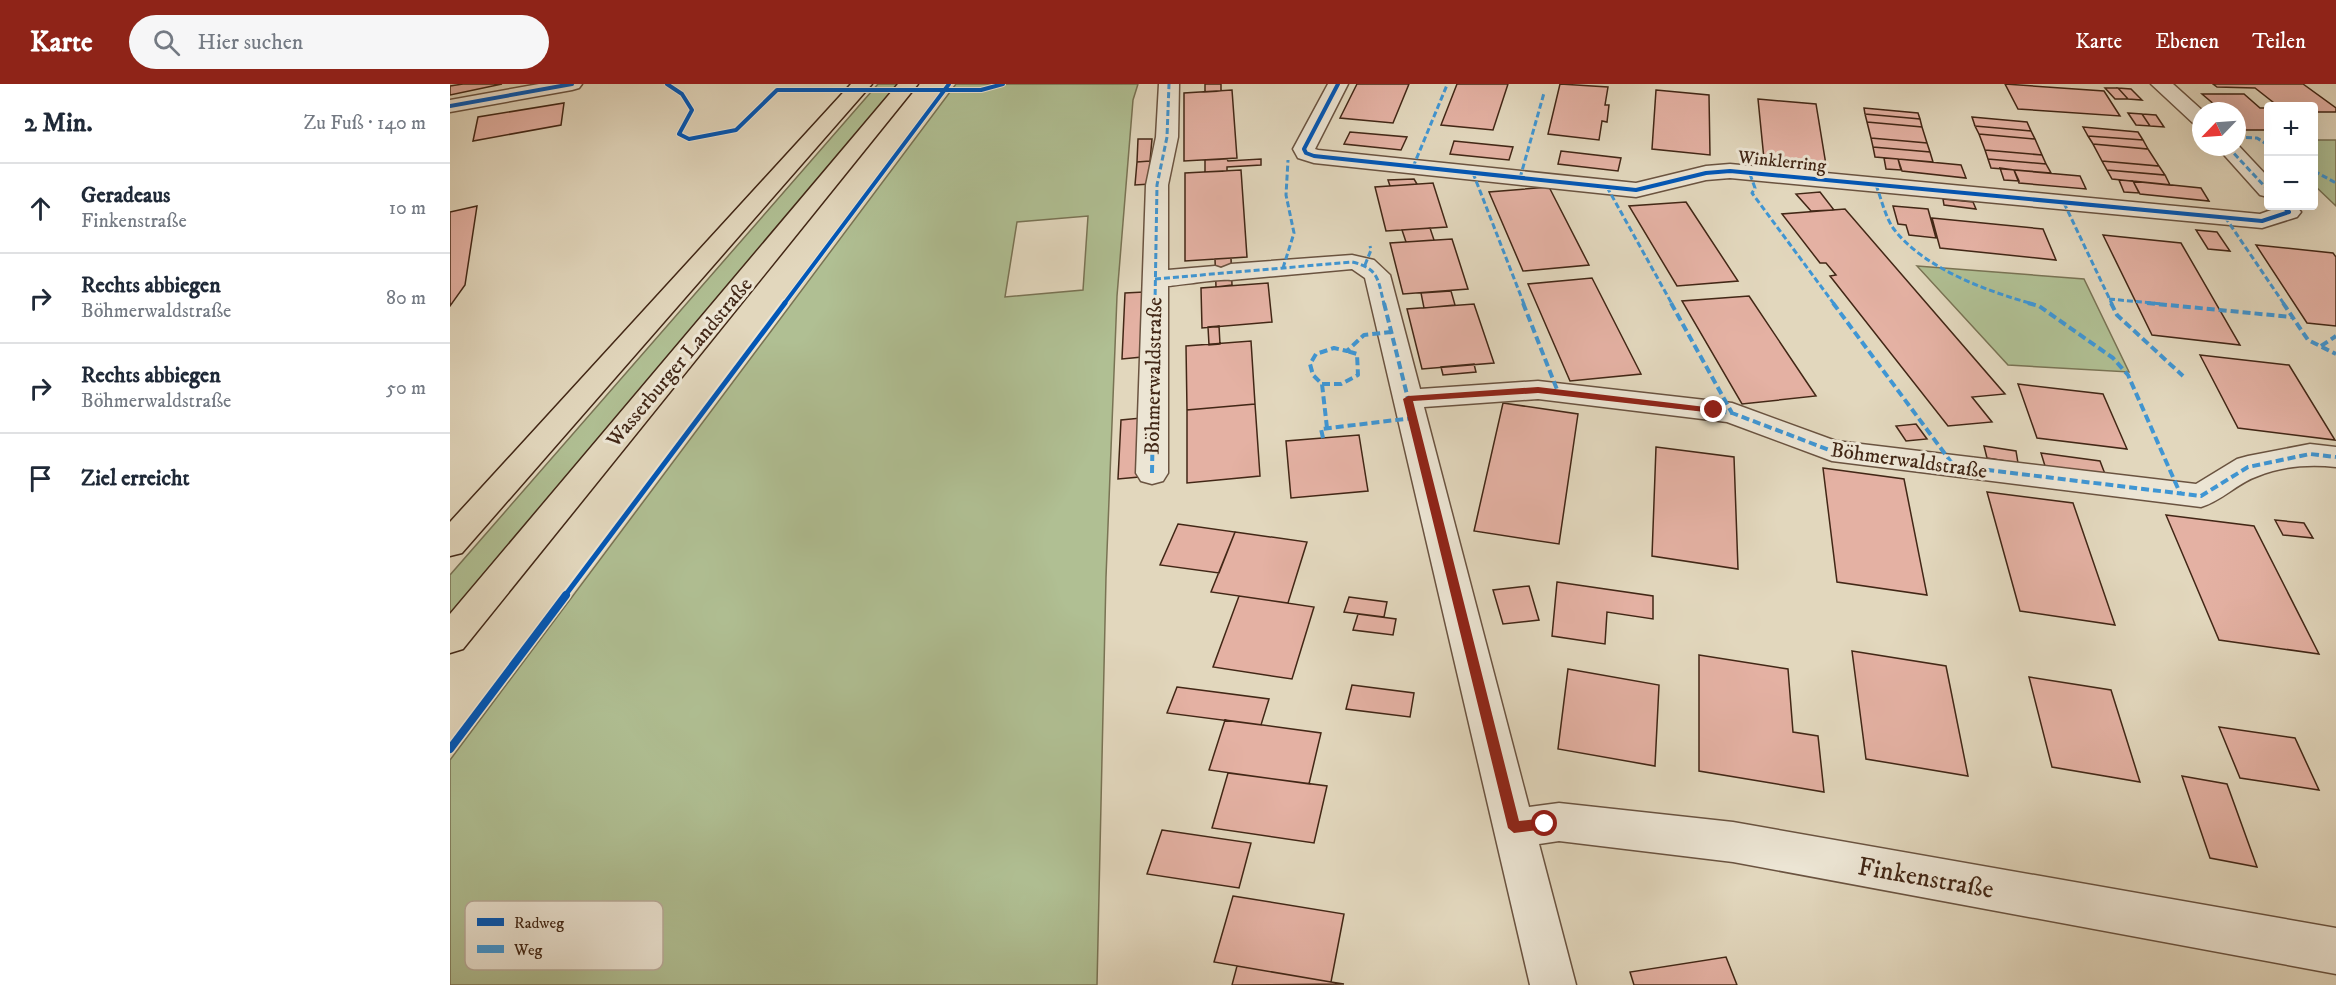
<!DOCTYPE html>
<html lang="de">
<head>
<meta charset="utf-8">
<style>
  body { margin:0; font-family:"IM FELL DW Pica",serif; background:#f6f6f7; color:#1f2937 }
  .controls { position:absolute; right:18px; top:18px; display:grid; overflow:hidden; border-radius:6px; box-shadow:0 6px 24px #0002 }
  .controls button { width:54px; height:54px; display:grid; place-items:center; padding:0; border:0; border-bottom:2px solid #e0e1e3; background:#fff; color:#1f2937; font:30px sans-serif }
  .compass { position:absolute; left:1742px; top:18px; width:54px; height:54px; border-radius:50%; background:#fff; box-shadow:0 6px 24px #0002; rotate:245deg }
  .stop { position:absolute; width:18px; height:18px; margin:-14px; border:4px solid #8f2418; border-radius:50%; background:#fff }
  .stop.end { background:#8f2418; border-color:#fff; box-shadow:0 2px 6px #0008 }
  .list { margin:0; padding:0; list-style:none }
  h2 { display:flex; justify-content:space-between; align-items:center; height:78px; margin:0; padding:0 24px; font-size:26px }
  h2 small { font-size:20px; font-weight:400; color:#747a83 }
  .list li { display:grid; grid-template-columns:39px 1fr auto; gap:18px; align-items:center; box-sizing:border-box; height:90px; padding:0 24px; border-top:2px solid #e0e1e3 }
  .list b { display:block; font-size:22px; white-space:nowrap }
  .list p { margin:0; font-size:20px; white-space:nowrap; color:#747a83 }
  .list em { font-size:20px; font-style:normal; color:#747a83 }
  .icon { flex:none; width:33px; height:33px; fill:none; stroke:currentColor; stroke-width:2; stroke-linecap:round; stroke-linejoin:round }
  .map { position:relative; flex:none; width:1886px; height:901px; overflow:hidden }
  header { display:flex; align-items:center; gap:36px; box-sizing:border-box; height:84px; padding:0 30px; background:#8f2418; color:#fff }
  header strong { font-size:28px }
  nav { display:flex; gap:33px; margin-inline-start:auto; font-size:21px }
  .search { width:420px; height:54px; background:#f6f6f7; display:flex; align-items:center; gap:15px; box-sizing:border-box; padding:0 21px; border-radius:33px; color:#747a83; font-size:22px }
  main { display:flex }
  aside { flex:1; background:#fff }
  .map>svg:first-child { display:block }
  .green { fill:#b0bf93; stroke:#797354; stroke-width:1.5; fill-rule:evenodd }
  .building { fill:#e4b1a3; stroke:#422716; stroke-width:1.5 }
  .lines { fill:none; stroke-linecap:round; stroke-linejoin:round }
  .minor-casing { stroke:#6a5340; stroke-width:3 }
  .primary-casing { stroke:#422716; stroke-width:3 }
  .minor { fill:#ece5d4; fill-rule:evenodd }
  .primary { fill:#e2d7bd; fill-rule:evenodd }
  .quiet-far1 { stroke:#3f96d4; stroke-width:3; stroke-dasharray:6 3; stroke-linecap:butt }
  .quiet { stroke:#3f96d4; stroke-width:4; stroke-dasharray:8 4; stroke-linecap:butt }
  .cycleway-far2-casing { stroke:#ece5d4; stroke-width:6 }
  .cycleway-far1-casing { stroke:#ece5d4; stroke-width:9 }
  .cycleway-casing { stroke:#ece5d4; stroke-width:11 }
  .cycleway-far2 { stroke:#0057b8; stroke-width:4 }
  .cycleway-far1 { stroke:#0057b8; stroke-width:5 }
  .cycleway { stroke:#0057b8; stroke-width:8 }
  .route { fill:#8f2418 }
  .labels { text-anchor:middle; stroke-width:6; stroke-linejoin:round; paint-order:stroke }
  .far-street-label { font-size:18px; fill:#422716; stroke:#ece5d4 }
  .street-label { font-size:21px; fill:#422716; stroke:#ece5d4 }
  .near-street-label { font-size:26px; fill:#422716; stroke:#ece5d4 }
  .key { fill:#ece5d4; stroke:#b9ac9b; stroke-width:1.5 }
  .key-label { font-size:16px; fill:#422716 }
</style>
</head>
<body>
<header>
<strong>Karte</strong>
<div class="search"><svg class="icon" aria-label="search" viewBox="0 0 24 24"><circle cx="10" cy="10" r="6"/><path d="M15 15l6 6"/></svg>Hier suchen</div>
<nav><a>Karte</a><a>Ebenen</a><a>Teilen</a></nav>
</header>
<main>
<aside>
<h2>2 Min.<small>Zu Fuß · 140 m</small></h2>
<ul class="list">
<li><svg class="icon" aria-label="ahead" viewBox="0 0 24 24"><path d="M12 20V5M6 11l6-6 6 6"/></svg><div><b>Geradeaus</b><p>Finkenstraße</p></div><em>10 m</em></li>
<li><svg class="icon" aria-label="right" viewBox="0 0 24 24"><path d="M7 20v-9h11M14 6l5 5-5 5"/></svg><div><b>Rechts abbiegen</b><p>Böhmerwaldstraße</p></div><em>80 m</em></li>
<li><svg class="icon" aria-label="right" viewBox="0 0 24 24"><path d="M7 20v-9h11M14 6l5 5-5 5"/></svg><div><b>Rechts abbiegen</b><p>Böhmerwaldstraße</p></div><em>50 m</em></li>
<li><svg class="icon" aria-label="arrive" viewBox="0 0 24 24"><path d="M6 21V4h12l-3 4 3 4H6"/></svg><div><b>Ziel erreicht</b></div></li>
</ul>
</aside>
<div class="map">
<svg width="1886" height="901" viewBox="0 0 1886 901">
  <rect width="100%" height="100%" fill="#e2d7bd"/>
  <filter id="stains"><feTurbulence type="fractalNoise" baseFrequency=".00333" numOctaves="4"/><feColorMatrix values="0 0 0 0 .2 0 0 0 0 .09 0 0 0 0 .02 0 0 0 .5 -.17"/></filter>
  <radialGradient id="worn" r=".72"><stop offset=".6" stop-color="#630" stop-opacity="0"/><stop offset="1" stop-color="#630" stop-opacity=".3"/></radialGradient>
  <path class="green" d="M428 0H451L0 542V491Z
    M506 0H688L683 16 667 212 656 493 647 901H0V676ZM638 132 633 206 555 213 567 138Z
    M1864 56H1886V122L1864 101Z
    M1467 182 1634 195 1679 288 1558 281Z"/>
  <path class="building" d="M13 0H52L0 11V2Z
    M755 0H771V7L755 8Z
    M907 0H959L943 39 890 34Z
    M1007 0H1058L1043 46 991 41Z
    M1110 0 1158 3 1155 21H1159L1157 38 1152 37 1149 56 1098 50Z
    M1555 0 1654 7 1670 32 1568 25Z
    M1763 0H1853L1886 24V28H1864V22H1828L1805 4 1767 3Z
    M1655 4H1668L1678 15H1665Z
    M1668 4 1681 5 1692 16 1678 15Z
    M782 6 787 74 734 77V9Z
    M1206 6 1259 11 1260 71 1202 65Z
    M1752 10H1794L1810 24H1818V46H1795L1787 40V27H1772Z
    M1308 15 1366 20 1376 81 1314 75Z
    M114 19 111 41 23 57 28 33Z
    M1414 24 1468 29 1470 35 1415 30Z
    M1678 29 1692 30 1700 42 1686 41Z
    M1415 30 1470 35 1472 43 1417 38Z
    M1692 30 1706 31 1714 43 1700 42Z
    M1522 33 1577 38 1581 47 1525 42Z
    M1417 38 1472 43 1477 59 1421 54Z
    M1525 42 1581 47 1585 55 1529 50Z
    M1633 43 1688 48 1693 56 1638 52Z
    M900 48 957 53 951 66 894 60Z
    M1529 50 1585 55 1592 71 1535 66Z
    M1638 52 1693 56 1698 65 1643 60Z
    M1421 54 1477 59 1480 68 1423 63Z
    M688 55H702L700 77 687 78Z
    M1004 57 1063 63 1059 76 1000 70Z
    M1643 60 1698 65 1709 82 1652 77Z
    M1423 63 1480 68 1483 78 1425 73Z
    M1535 66 1592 71 1596 80 1538 75Z
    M1111 67 1171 74 1168 87 1108 80Z
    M1434 74 1448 75 1451 86 1436 85Z
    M777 75 778 77 811 75V81L777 83V87L755 88V76Z
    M1448 75 1511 81 1516 94 1452 87Z
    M1538 75 1596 80 1601 89 1541 84Z
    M700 77V100L685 101 687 78Z
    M1652 77 1709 82 1715 91 1657 86Z
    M1550 84 1564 86 1569 97 1554 96Z
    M791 86 797 173 735 177V89Z
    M1564 86 1630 92 1636 105 1569 99Z
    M1657 86 1715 91 1720 101 1662 95Z
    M964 95 967 100 940 102 938 96Z
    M1669 96 1683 97 1689 109 1674 108Z
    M1683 97 1751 104 1759 117 1690 110Z
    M983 99 997 143 936 147 925 103Z
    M1099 103 1139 181 1073 187 1039 108Z
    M1370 108 1384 126 1361 127 1346 110Z
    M1493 115 1523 118 1526 125 1494 121Z
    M1236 118 1288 197 1227 202 1179 122Z
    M27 122 15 201 0 222V128Z
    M1443 122 1478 125 1486 154 1459 151 1456 141 1448 140Z
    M1395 125 1555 310 1522 313 1542 338 1498 342 1380 192 1386 191 1376 179H1370L1332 130Z
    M1482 134 1593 145 1606 176 1490 164Z
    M980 144 984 156 956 158 952 146Z
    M1746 146 1767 148 1780 167 1758 165Z
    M1653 151 1731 159 1790 261 1702 251Z
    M1002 155 1018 205 953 210 940 159Z
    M1806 161 1883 169 1886 173V242L1857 239Z
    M781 174 782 201 766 203 765 175Z
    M1142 194 1191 290 1120 297 1078 200Z
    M818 199 822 238 752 244 751 204Z
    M1001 207 1005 221 974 224 971 209Z
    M694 208 692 273 672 275 675 209Z
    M1299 212 1366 312 1292 320 1232 217Z
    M1024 220 1044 279 972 285 957 225Z
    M769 242 770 260 759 261 758 243Z
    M801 257 805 320 737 326 736 262Z
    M1750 271 1839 281 1885 356 1788 344Z
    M1024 280 1026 288 993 291 991 283Z
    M1568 300 1653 310 1677 365 1587 354Z
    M1053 319 1128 330 1109 460 1024 447Z
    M805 320 810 392 737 399V326Z
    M691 334 689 393 668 395 671 336Z
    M1466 340 1477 355 1456 357 1446 342Z
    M909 351 918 407 841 414 836 357Z
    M1534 362 1566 367 1568 379 1537 374Z
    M1206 363 1284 373 1288 485 1202 472Z
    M1591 369 1650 377 1655 390 1595 382Z
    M1373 384 1454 395 1477 511 1387 498Z
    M1537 408 1623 419 1665 541 1570 527Z
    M1716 431 1804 442 1869 570 1769 556Z
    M1825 436 1854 439 1863 454 1833 451Z
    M728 440 785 448 769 489 710 481Z
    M785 448 857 458 838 519 761 508Z
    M1107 498 1203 512V535L1157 528 1155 560 1102 552Z
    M1079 502 1089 536 1053 540 1043 506Z
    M789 512 864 523 842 595 763 583Z
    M899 513 937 518 934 533 894 528Z
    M908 530 946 535 943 551 903 546Z
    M1402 567 1496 582 1518 692 1416 675Z
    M1249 571 1338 585 1343 648 1368 652 1374 708 1249 687Z
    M1118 585 1209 601 1205 682 1108 665Z
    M1579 593 1661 606 1690 698 1602 683Z
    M902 601 964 609 960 633 896 625Z
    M727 603 819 615 811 641 717 629Z
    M775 636 871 649 859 700 759 686Z
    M1769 643 1845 654 1869 706 1790 694Z
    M778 689 877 702 864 759 762 744Z
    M1732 692 1777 700 1807 783 1760 774Z
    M712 746 801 759 789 804 697 790Z
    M783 812 894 830 881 898 764 878Z
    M1276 873 1287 901H1184L1180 888Z
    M787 882 881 898 894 900 782 901Z"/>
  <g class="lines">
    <defs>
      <path id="minor" d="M89 0H132L129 4 122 6 0 28V16Z
        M709 0H729L728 53 718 101V186L765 182 771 184 781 180 902 171 924 176 940 191 970 305 1088 297 1282 319 1386 357 1746 400 1787 375 1798 372 1860 360 1886 363V383C1860 380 1833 382 1808 392 1787 399 1772 417 1751 423L1382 377 1277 338 1088 315 974 323 1079 723 1109 719 1283 738 1886 844V890L1283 778 1109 757 1089 760 1126 901H1080L915 194 902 185 781 196C774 194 730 201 718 202V389L713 397 702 400 691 397 686 389 696 101 706 53Z
        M878 0H898L865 65 868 66 1186 99 1256 82 1280 80 1810 130 1824 125 1822 122H1846L1851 128 1847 133 1812 144 1280 94 1256 96 1186 113 864 79 848 74 843 65Z
        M1701 0H1723L1753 27H1751V42L1744 40Z
        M1787 60 1818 93V113L1810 111 1767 63H1787Z"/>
      <path id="primary" d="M401 0H422L12 469 0 472V438Z
        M448 0H468L13 565 0 569V530Z"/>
    </defs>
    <use href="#minor" class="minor-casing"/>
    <use href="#primary" class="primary-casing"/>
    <use href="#minor" class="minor"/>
    <use href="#primary" class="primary"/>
    <path class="quiet-far1" d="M1787 53 1807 54 1818 61
      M1778 63 1818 106
      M963 83 997 1
      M1864 87 1886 99
      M1023 89 1074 220
      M1300 90 1305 104 1302 109 1384 220
      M1070 94 1094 9
      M1426 101C1431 114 1435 132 1443 144 1473 184 1536 207 1583 220
      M1157 103 1222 220
      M1614 119 1662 220
      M1775 133 1834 220
      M915 181 921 166 920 162
      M833 184 844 149 836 111 838 76
      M705 195 902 178C929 184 928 196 934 220
      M1659 215 1713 220
      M705 220 707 101 717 53 719 0"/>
    <path class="quiet" d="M934 219 993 454
      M1073 219 1108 308
      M1221 219 1282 329
      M1383 219 1504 382
      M1578 219 1589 222 1663 274 1678 291 1730 409
      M1661 219 1667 231 1733 292
      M1697 219 1842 233
      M1833 219 1858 256 1886 270
      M1871 262 1886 252
      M872 300H891L908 291 907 270 897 267
      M958 315 1088 306 1282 329 1382 367 1751 412 1798 383 1860 370 1886 373
      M877 344 872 300 863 291 860 280 866 270 884 264 897 267 914 251 941 248
      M873 354 871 345 963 334
      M702 389 705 219"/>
    <defs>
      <path id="cycleway-far2" d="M217 0 232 10 242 26 229 50 239 55 286 46 327 6H531L553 0
        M888 0 854 65 856 69 864 72 1186 106 1256 89 1280 87 1812 137 1839 128 1833 122
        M0 22 122 0
        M334 220 499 0"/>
      <path id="cycleway-far1" d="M114 513 335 219"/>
      <path id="cycleway" d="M0 665 116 511"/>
    </defs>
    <use href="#cycleway-far2" class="cycleway-far2-casing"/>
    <use href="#cycleway-far1" class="cycleway-far1-casing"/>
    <use href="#cycleway" class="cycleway-casing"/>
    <use href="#cycleway-far2" class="cycleway-far2"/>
    <use href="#cycleway-far1" class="cycleway-far1"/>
    <use href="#cycleway" class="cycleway"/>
  </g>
  <path class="route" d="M1088 303 1264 324 1268 326 1264 329 1088 309 963 317 1069 737 1095 734 1101 740 1095 745 1064 749 1058 744 953 315 958 312Z"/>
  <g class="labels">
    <g class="far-street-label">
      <text transform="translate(1332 77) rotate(6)" y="6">Winklerring</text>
    </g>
    <g class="street-label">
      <text transform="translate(229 278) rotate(-50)" y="7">Wasserburger Landstraße</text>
      <text transform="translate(703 292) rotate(-89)" y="7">Böhmerwaldstraße</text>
      <text transform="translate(1459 376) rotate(8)" y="7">Böhmerwaldstraße</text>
    </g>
    <g class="near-street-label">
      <text transform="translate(1476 793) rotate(10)" y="9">Finkenstraße</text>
    </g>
  </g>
  <rect x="15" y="817" width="198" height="69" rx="9" class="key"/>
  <rect x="27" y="834" width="27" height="8" fill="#0057b8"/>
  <rect x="27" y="861" width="27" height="8" fill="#3f96d4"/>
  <g class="key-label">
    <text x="64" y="844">Radweg</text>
    <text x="64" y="871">Weg</text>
  </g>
  <rect width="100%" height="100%" filter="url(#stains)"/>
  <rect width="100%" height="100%" fill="url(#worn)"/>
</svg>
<div class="controls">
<button>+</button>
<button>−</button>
</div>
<svg class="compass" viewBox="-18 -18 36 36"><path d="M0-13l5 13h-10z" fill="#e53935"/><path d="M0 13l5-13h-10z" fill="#747a83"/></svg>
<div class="stop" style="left:1095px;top:740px"></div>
<div class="stop end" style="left:1264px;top:326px"></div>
</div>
</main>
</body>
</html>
